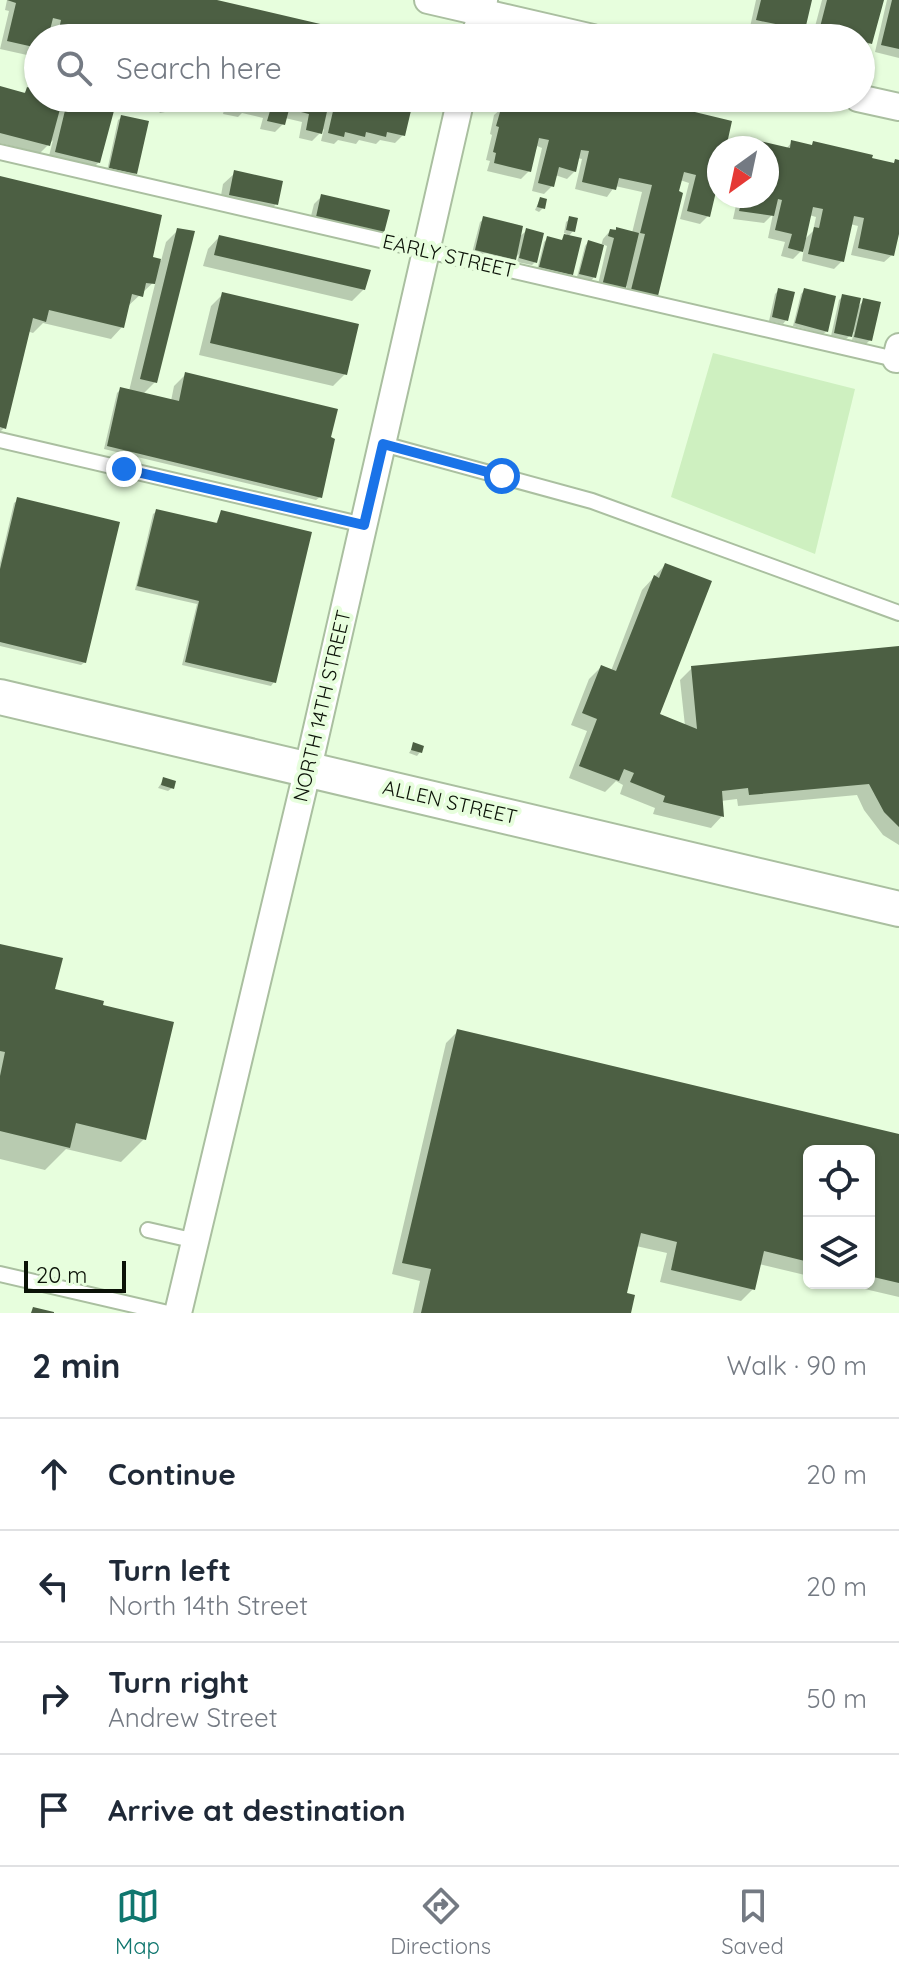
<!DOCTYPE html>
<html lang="en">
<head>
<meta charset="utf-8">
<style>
  body { margin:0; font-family:Quicksand,sans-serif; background:#f2f2f3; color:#1f2937 }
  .controls { position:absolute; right:24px; bottom:24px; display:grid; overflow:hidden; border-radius:12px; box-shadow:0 2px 6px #0004 }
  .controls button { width:72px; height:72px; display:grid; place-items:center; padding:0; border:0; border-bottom:2px solid #e0e1e3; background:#fff; color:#1f2937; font:40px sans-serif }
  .compass { position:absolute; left:707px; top:136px; width:72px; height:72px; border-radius:50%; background:#fff; box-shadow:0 2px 6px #0004; rotate:213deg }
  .scale { position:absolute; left:24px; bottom:20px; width:102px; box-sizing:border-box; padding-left:8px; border:4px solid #0b1207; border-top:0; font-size:22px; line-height:28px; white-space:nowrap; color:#0b1207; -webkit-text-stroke:6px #e7fedd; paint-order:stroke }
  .stop { position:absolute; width:24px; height:24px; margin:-18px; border:6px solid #1a73e8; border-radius:50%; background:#fff }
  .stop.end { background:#1a73e8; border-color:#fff; box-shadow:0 2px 8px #0008 }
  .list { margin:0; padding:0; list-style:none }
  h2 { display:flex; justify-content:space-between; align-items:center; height:104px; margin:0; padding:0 32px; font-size:34px }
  h2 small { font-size:26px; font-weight:400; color:#747a83 }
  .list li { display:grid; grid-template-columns:52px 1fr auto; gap:24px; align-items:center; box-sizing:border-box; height:112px; padding:0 32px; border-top:2px solid #e0e1e3 }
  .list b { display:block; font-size:30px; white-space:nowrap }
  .list p { margin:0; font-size:26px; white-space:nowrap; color:#747a83 }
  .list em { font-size:26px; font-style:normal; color:#747a83 }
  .icon { flex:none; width:44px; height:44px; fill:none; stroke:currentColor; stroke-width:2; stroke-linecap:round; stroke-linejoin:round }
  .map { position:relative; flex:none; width:899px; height:1313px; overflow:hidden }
  .search { position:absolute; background:#fff; box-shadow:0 2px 6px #0004; left:24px; right:24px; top:24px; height:88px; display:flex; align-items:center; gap:20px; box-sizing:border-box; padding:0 28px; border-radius:44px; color:#747a83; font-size:30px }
  .sheet { height:552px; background:#fff }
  nav { display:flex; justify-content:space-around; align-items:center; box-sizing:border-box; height:112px; border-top:2px solid #e0e1e3; background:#fff; font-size:22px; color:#747a83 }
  nav a { display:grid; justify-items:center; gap:4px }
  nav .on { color:#0f766e }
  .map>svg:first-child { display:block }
  .green { fill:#cef0c0 }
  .shadow { fill:#0003; fill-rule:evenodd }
  .building { fill:#4c5f43 }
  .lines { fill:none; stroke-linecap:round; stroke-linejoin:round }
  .service-casing { stroke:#aabfa0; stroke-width:18 }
  .minor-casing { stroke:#aabfa0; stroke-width:30 }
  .tertiary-casing { stroke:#aabfa0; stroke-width:38 }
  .service { stroke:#fff; stroke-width:14 }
  .minor { stroke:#fff; stroke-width:26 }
  .tertiary { stroke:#fff; stroke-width:34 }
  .route { stroke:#1a73e8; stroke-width:10 }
  .labels { text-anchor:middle; stroke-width:8; stroke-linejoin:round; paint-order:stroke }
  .street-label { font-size:20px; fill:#0b1207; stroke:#e7fedd }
</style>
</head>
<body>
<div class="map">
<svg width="899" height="1313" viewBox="0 0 899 1313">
  <rect width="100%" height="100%" fill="#e7fedd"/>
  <path class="green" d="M713 353 855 389 815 554 671 497Z"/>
  <path class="shadow" d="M7 0H208L372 38H52L54 28 49 27 46 38H38L36 57 0 49 9 11 5 10Z
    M756 0H810L803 29 795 37 750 27Z
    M822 0H882L870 43 863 51 861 38H812Z
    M887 0H899V58L875 52Z
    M0 88 23 94 27 90 38 92V98H60L57 110 69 98 99 162 91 170 48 160 53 140 40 153 0 143Z
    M147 98H217L208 107 177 100 165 112 160 113 154 106 145 103Z
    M227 98H412L403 135 395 143 380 140 376 144 359 140 356 144 338 140 334 144 321 141 324 129 312 141 299 138 302 122 285 118 283 124 275 132 260 129 263 118 242 113 238 117 223 114Z
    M504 98H627L724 148H719V170L708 216 700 224 680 219 689 183 680 180 656 295 648 303 624 298 627 286 615 298 596 293 607 246 602 244 594 277 591 281 577 277 585 246 588 242 601 246 603 239 610 231 617 229 632 233 642 192 615 186 607 197 575 189 582 159 577 158 575 171 567 179 555 175 552 186 544 194 532 191 542 148 537 146 529 171 521 179 487 171 490 161 486 160 492 135 490 134 494 115 502 108Z
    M122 117 135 173 132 177 107 171 118 120Z
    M756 142 786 149 792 142 811 146 814 143 870 160 899 164V223L892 255 884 262 851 255 858 226 850 224 842 261 834 269 802 261 804 248 793 259 781 256 785 242 768 238 773 214 764 223 733 219 738 196H767V148H750ZM809 215 816 217 813 231 804 240Z
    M235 173 276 204 265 216 219 207 223 184Z
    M0 178 150 258 161 261 166 242 178 230 155 382 143 394 171 401 174 386 186 374 320 497 316 500 104 449 117 393 121 389 129 391 156 280 127 307 122 327 111 339 43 323 33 333 27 331 4 428 0 432Z
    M322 196 382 232 374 240 309 224 314 204Z
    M540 199 543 208 539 212 535 210Z
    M484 219 518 238 526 231 535 262 532 265 517 262 519 254 511 262 472 253 480 222Z
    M570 219 573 231 568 237 571 274 567 278 537 270 544 242 548 238 561 242 567 234 564 233 566 222Z
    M219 237 364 289 352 301 203 266 208 249Z
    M779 290 786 320 783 324 769 321 775 294Z
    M805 290 827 331 823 334 793 326 801 294Z
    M223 294 345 374 333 386 199 355 211 306Z
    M843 296 857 308 864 300 870 340 866 344 852 340 854 332 846 339 831 336 839 300Z
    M18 500 85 662 81 665 0 646V563L14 503Z
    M157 511 215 525 221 513 274 682 271 686 182 665 197 604 135 590 153 514Z
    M665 565 657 715 685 726 680 680 692 668 899 648V845L883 835 864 810 857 795 738 806 737 799 721 801 722 816 711 828 653 814 655 808 620 794 623 785 616 781 605 792 569 778 587 731 571 725 589 679 601 667 611 671 642 590Z
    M414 745 420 752 417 756 409 753Z
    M164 779 172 788 168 791 158 788Z
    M0 946 53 991 144 1139 121 1162 66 1149 45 1170 0 1159Z
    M458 1031 899 1136V1297L839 1283H869V1151H809V1276L759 1264 753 1289 741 1301 660 1282 667 1253 636 1246 624 1295 628 1313H413L420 1281 392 1274 446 1043Z"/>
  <path class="building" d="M7 0H217L376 37 110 38 112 32 107 31 105 38H57L61 20 53 18 48 38H38V48L7 41 16 3Z
    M761 0H812L805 30 756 20Z
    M827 0H884L872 44 861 41V38H847L819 31Z
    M892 0H899V49L881 45Z
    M0 86 25 93 27 87 38 90V98H63L50 146 0 133Z
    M68 98 115 107 100 163 55 152Z
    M235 98H292L285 125 267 121 270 111 234 102Z
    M296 98H330L322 134 306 130 309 114 293 110Z
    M336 98H414L405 136 387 132 386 137 366 132 365 137 345 132 344 137 328 133Z
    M509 98H637L732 121 726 148H719V179L710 217 687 211 696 175 684 172 679 191 683 193 658 296 631 290 645 234 640 233 652 185 619 178 616 190 582 182 589 151 581 150 576 172 559 167 554 187 538 183 549 140 539 138 531 172 494 163 496 153 493 152 499 127 496 126 502 105 507 106Z
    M121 115 149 121 137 174 109 168Z
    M755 140 790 148 791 140 812 145 813 141 873 155 872 158 894 163 895 159 899 160V234L894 256 858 248 864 218 854 216 844 262 808 254 814 227 819 228 823 209 813 207 803 252 788 248 792 234 775 230 782 200 778 199 774 216 739 211 743 196H767V148H753Z
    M234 170 283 181 278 205 229 195Z
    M0 176 162 215 153 257 161 259 155 284 146 283 143 297 132 294 124 328 49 310 46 322 33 318 6 429 0 427Z
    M321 194 390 210 384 233 316 217Z
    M540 197 547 199 545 209 537 207Z
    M483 216 523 226 516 260 475 250Z
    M569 216 578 218 575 232 566 230Z
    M616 227 639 233 625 291 602 286 614 238 608 236 610 229 616 230Z
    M177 228 195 231 157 383 140 379Z
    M526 228 544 233 537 263 519 258Z
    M564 234 582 238 573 275 539 267 547 236 562 240Z
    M219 235 371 270 365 290 214 255Z
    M588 240 604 245 596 278 579 274Z
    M778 288 795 292 788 321 772 317Z
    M804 288 836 296 828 332 795 323Z
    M222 292 359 324 347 375 210 343Z
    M842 294 861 298 852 337 834 333Z
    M863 298 881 302 872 341 854 337Z
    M185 372 338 409 331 437 335 439 322 498 107 446 120 387 179 401Z
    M17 497 120 522 86 663 0 642V569Z
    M156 509 217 523 221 510 312 532 276 683 185 662 199 601 137 586Z
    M665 563 712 581 660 714 697 729 691 666 899 646V827L884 812 869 784 749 795 748 788 722 791 724 817 663 802 665 796 630 782 634 773 624 769 619 781 579 766 597 719 582 713 601 665 616 671 654 575 659 578Z
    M413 742 424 746 422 753 411 750Z
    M163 777 176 781 174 789 161 785Z
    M0 944 63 958 55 989 104 1001 103 1005 174 1022 146 1140 76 1123 70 1148 0 1131V1076L5 1052 0 1051Z
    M457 1029 899 1134V1283L869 1276V1151H809V1262L764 1251 755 1290 671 1270 677 1242 641 1233 627 1293 635 1295 631 1313H421L431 1269 402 1263Z
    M33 1307 54 1312V1313H31Z"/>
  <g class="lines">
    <defs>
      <path id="service" d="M0 152 899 360
        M0 440 364 525
        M383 444 592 501 899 613
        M148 1230 196 1241
        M0 1274 168 1313"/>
      <path id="minor" d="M428 0 593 38
        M475 38 484 0
        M858 98 899 107
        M896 359 899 347
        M178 1313 308 768 461 98"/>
      <path id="tertiary" d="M0 697 899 909"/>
    </defs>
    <use href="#service" class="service-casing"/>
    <use href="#minor" class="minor-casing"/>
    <use href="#tertiary" class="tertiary-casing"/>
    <use href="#service" class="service"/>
    <use href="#minor" class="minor"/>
    <use href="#tertiary" class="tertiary"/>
  </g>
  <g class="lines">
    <path class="route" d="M124 469 364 525 383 444 502 476"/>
  </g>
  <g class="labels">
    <g class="street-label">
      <text transform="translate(449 256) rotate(13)" y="7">EARLY STREET</text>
      <text transform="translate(322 706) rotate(-77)" y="7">NORTH 14TH STREET</text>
      <text transform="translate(450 802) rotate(13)" y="7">ALLEN STREET</text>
    </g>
  </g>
</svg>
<div class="controls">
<button><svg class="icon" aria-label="locate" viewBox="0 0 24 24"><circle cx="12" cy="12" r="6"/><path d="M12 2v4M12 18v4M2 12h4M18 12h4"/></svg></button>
<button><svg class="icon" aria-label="layers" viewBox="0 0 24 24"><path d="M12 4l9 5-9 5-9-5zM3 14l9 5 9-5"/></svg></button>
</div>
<svg class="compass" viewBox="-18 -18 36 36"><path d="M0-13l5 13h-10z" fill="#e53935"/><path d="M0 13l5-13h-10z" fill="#747a83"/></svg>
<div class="scale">20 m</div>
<div class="stop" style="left:502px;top:476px"></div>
<div class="stop end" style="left:124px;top:469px"></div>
<div class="search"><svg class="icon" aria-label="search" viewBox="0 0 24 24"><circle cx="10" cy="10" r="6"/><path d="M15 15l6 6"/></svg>Search here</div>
</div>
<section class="sheet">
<h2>2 min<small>Walk · 90 m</small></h2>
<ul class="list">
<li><svg class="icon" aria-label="ahead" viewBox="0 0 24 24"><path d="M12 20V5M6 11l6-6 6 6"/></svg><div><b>Continue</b></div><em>20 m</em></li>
<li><svg class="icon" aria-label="left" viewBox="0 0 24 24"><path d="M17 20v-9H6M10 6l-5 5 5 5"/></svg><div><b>Turn left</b><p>North 14th Street</p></div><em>20 m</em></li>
<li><svg class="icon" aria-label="right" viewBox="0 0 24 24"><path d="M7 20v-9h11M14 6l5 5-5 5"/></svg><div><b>Turn right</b><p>Andrew Street</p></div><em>50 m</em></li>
<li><svg class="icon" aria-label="arrive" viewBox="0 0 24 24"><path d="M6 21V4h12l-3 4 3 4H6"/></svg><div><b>Arrive at destination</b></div></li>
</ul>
</section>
<nav>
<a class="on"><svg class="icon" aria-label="map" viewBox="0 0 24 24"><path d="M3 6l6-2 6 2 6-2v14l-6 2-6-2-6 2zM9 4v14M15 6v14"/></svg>Map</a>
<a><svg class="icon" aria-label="directions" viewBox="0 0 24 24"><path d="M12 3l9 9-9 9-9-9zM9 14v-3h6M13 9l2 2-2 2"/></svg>Directions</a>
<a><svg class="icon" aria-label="saved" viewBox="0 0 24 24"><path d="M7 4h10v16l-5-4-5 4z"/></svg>Saved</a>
</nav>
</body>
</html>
